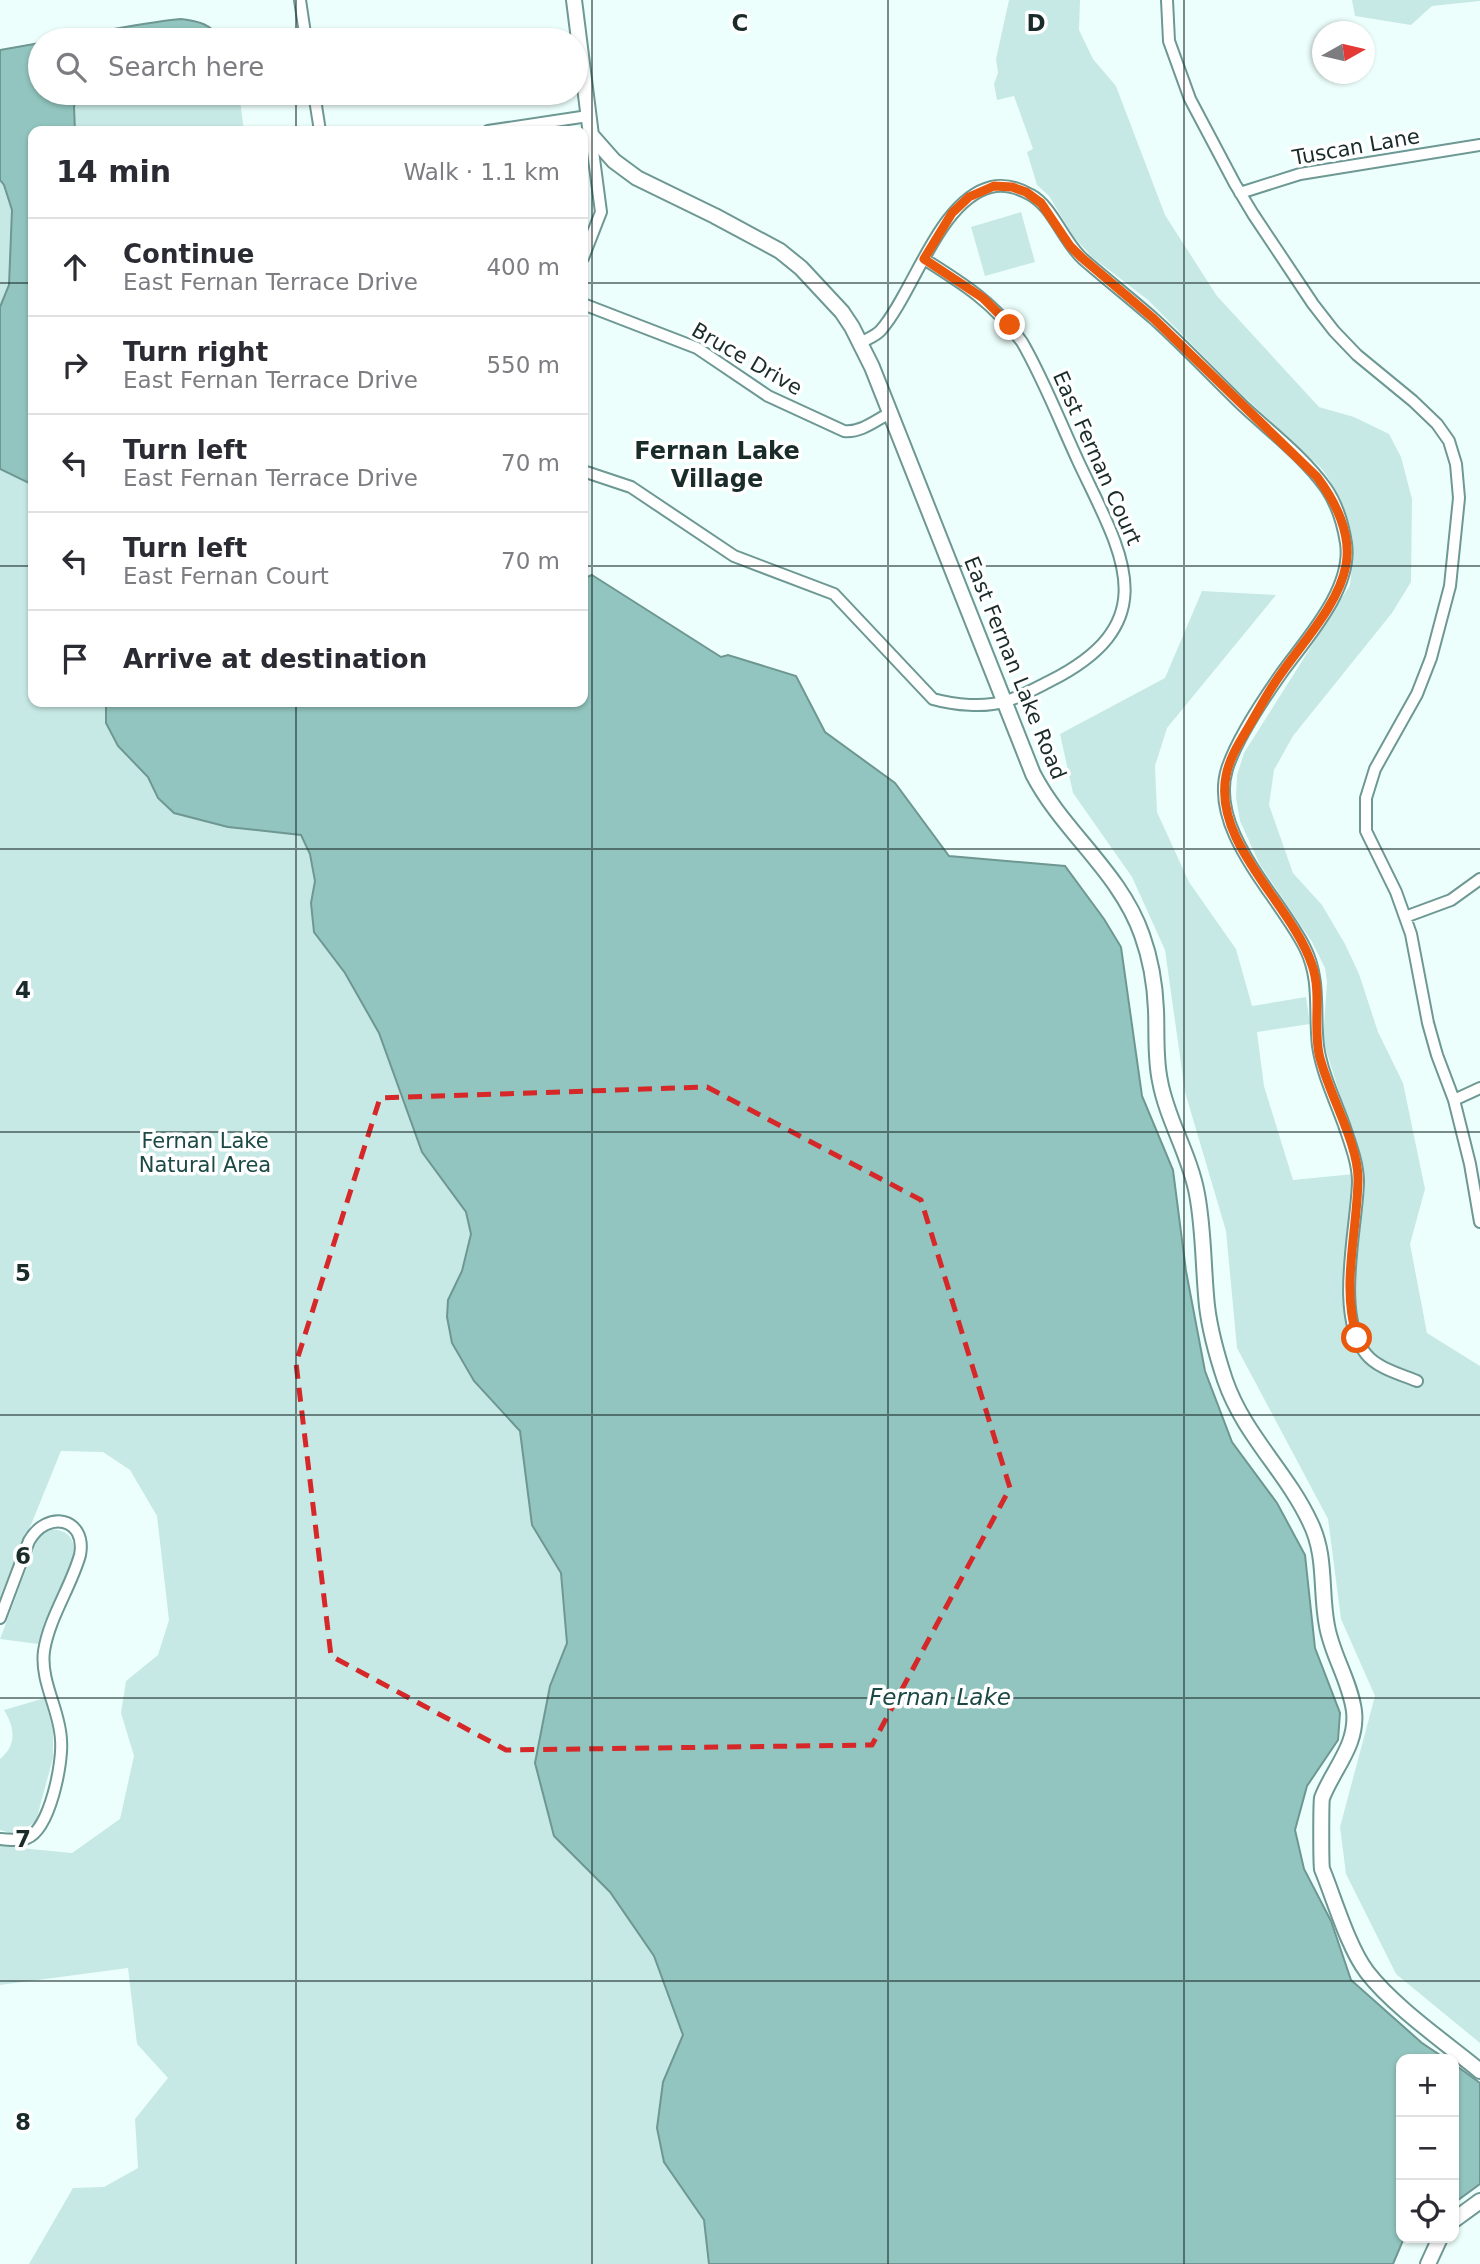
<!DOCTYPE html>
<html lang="en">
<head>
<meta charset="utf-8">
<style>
  body { margin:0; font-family:"DejaVu Sans",sans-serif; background:#f2f2f3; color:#2b2b33 }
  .controls { position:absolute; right:21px; bottom:21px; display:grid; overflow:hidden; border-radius:14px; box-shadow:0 2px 5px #0004 }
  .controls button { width:63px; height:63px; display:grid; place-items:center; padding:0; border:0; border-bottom:2px solid #e1e1e2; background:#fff; color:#2b2b33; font:35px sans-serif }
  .compass { position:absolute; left:1312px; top:21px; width:63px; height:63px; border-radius:50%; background:#fff; box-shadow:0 2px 5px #0004; rotate:82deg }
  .stop { position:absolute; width:21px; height:21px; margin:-16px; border:5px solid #ea580c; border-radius:50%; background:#fff }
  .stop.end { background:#ea580c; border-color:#fff; box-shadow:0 2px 7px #0008 }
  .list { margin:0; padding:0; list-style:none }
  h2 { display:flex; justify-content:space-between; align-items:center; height:91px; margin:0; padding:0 28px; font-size:30px }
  h2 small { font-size:23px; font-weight:400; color:#7c7c81 }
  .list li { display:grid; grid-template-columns:46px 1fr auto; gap:21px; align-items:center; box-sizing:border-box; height:98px; padding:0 28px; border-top:2px solid #e1e1e2 }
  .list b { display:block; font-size:26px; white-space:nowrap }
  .list p { margin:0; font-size:23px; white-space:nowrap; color:#7c7c81 }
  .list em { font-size:23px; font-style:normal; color:#7c7c81 }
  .icon { flex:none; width:38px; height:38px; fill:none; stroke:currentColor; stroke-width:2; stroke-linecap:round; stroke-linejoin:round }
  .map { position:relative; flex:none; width:1480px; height:2264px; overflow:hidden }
  .search { position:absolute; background:#fff; box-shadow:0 2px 5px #0004; left:28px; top:28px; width:560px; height:77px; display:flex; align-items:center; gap:18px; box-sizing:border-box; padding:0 24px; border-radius:38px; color:#7c7c81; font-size:26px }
  .panel { position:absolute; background:#fff; box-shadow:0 2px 5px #0004; left:28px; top:126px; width:560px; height:581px; border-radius:14px }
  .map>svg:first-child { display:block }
  .green { fill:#c7e9e5 }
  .water { fill:#92c5bf; stroke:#6e9792; stroke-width:2 }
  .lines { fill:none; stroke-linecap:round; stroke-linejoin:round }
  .minor-casing { stroke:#6d9893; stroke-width:14 }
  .tertiary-casing { stroke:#6d9893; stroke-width:18 }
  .minor { stroke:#fff; stroke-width:10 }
  .tertiary { stroke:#fff; stroke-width:14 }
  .route { stroke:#ea580c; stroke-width:9 }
  .marked { fill:none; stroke:#d62828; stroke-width:5; stroke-dasharray:14 9; stroke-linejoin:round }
  .grid { fill:none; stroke:#1a2c2a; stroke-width:2; stroke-opacity:0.55 }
  .labels { text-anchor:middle; stroke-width:7; stroke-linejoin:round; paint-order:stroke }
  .street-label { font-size:21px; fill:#1a2c2a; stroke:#fff }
  .park-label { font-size:21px; fill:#1b4945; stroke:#fff }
  .water-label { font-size:23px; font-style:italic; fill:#1c4945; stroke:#fff }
  .quarter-label { font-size:24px; font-weight:bold; fill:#1a2c2a; stroke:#fff }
  .grid-label { font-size:23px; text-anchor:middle; font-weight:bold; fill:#1a2c2a; stroke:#fff; stroke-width:7; stroke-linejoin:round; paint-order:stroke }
</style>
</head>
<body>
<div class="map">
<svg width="1480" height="2264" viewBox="0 0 1480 2264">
  <rect width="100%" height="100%" fill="#edfffc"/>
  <path class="green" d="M1009 0H1080L1079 30 1093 59 1116 86 1165 215 1217 296 1319 407 1354 417 1389 434 1401 457 1412 499 1411 582 1392 613 1293 736 1274 770 1269 805 1293 873 1322 905 1345 944 1359 974 1378 1032 1403 1083 1425 1189 1410 1244 1427 1333 1480 1366V2043L1396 1974 1346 1874 1340 1827 1375 1696 1341 1619 1328 1519 1237 1348 1226 1231 1185 1092 1165 950 1132 877 1073 793 1060 734 1165 678 1202 591 1276 595 1167 728 1155 766 1157 812 1189 882 1236 949 1252 1006 1306 997 1310 1024 1257 1032 1264 1086 1293 1180 1364 1173 1323 1040 1327 982 1325 968 1312 942 1260 865 1240 821 1236 798 1237 775 1244 753 1350 585C1356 541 1349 506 1322 469L1234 387 1148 300 1092 257 1073 236 1049 196 1037 185 1027 152 1033 149 1014 96 997 100 994 84 998 73 996 59Z
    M1352 0H1480V1L1432 6 1411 25 1355 16Z
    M78 93H239L244 131H75L74 107Z
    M0 180 4 185 12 210 9 285 0 307Z
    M1021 212 1035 262 985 276 971 227Z
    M0 469 33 485V702H106C107 750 126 745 148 777 152 783 155 791 158 798L228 827 300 835 310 854 315 881 311 903 314 932 345 973 379 1033 422 1152 466 1211 471 1234 462 1271 448 1300 474 1381 520 1430 532 1525 561 1573 567 1643 550 1686 554 1835 610 1892 654 1956 683 2036 663 2082 664 2162 704 2220 709 2264H29L73 2188 104 2187 138 2168 135 2119 168 2078 137 2044 128 1968 0 1985V1842L20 1848 72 1853 120 1819 134 1756 121 1713 126 1681 158 1655 169 1620 157 1516 130 1470 103 1452 61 1451 0 1601Z
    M52 1529C69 1531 76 1539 73 1557L38 1644 0 1639 38 1538 46 1531Z
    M45 1698 53 1731V1758L36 1821 24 1830 10 1833 0 1830V1759C17 1745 15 1728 4 1710Z"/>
  <path class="water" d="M181 19C197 21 213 24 220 40H54C96 33 138 23 181 19Z
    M40 43V93H78L74 107 75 131H33V485L0 469V307L9 285 12 210 4 185 0 180V50Z
    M592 575 721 657 728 655 796 676 825 732 895 783 949 856 1065 866 1104 919 1121 947 1142 1096 1173 1170 1186 1271 1205 1371 1232 1442 1277 1503 1305 1555 1315 1648 1340 1713 1338 1740 1307 1786 1295 1830 1304 1869 1331 1921 1351 1980 1422 2043 1446 2059H1401V2238H1404L1393 2264H709L704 2220 664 2162 657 2128 663 2082 683 2035 654 1956 610 1892 554 1836 535 1763 550 1686 567 1643 561 1573 532 1525 520 1431 474 1381 452 1343 447 1317 448 1300 462 1271 471 1234 466 1212 422 1152 379 1033 345 973 314 932 311 903 315 881 310 854 301 835 228 827 174 813 158 798 148 777 118 746 106 723V702H583V576L585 578Z
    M1454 2064 1480 2083V2184L1454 2203Z"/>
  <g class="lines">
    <defs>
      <path id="minor" d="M300 0 306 40
        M1167 0 1169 41 1190 99 1235 184 1253 214 1313 304 1334 331 1357 355 1413 401 1437 424 1449 441 1456 464 1459 498 1450 586 1431 658 1417 694 1375 769 1366 798V831L1396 892 1411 934 1428 1023 1437 1055 1454 1100 1470 1164 1480 1222
        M314 93 320 131
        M488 131 588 116
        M1240 193 1300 174 1480 145
        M583 258 601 212 591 136
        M583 304 697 348 768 396 844 431C861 433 876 420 890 413
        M860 343C867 339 876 336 881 330 914 292 939 200 991 187 1004 184 1019 188 1031 195 1053 207 1063 241 1083 259 1106 279 1130 298 1153 318 1184 346 1213 377 1243 406 1271 432 1304 457 1326 488 1337 504 1343 524 1346 543 1353 589 1306 639 1281 674 1262 701 1237 738 1227 769 1208 831 1280 897 1305 948 1321 980 1314 1012 1318 1046 1322 1073 1335 1100 1344 1125 1350 1143 1358 1163 1358 1182 1357 1228 1334 1315 1366 1354 1377 1368 1400 1374 1417 1381
        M583 471 631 487 734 556 834 594 933 699C954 705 985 708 1006 701 1021 697 1036 688 1050 681 1167 622 1122 554 1079 463 1060 422 1044 380 1022 342 994 303 964 284 924 259
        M1405 917 1451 900 1480 879
        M1454 1100 1480 1088
        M0 1618 29 1541C47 1509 87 1518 80 1555 71 1587 49 1618 44 1651 40 1682 60 1710 61 1740 63 1763 50 1829 27 1838 18 1841 9 1840 0 1839"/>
      <path id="tertiary" d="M574 0 591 135 614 161 637 178 715 216 780 251 801 268 842 312 852 327 872 367 1033 774C1063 832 1120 872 1142 935 1151 960 1155 984 1156 1010 1157 1034 1155 1058 1160 1081 1167 1120 1190 1155 1197 1194 1204 1231 1203 1268 1207 1306 1210 1331 1217 1356 1225 1380 1244 1435 1286 1471 1310 1522 1327 1556 1320 1591 1327 1626 1332 1655 1350 1681 1354 1711 1358 1745 1333 1769 1322 1798 1321 1803 1321 1863 1322 1869 1334 1898 1348 1947 1367 1972 1393 2006 1446 2043 1480 2071
        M1454 2220 1480 2201
        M1428 2264 1440 2238"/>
    </defs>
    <use href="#minor" class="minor-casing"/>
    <use href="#tertiary" class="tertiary-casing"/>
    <use href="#minor" class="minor"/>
    <use href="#tertiary" class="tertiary"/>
  </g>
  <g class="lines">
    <path class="route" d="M1010 325 983 298 924 259 952 213 969 197 994 186 1012 187 1026 192 1041 203 1070 246 1081 257 1154 319 1317 477C1335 501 1352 534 1346 565 1339 605 1300 645 1278 678 1267 694 1258 711 1248 728 1239 743 1229 759 1226 776 1213 844 1292 904 1312 965 1322 993 1313 1024 1319 1054 1327 1091 1359 1144 1358 1180 1357 1234 1341 1286 1357 1338"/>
  </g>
  <path class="marked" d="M707 1087 921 1200 1010 1488 872 1745 506 1750 331 1656 296 1363 380 1098Z"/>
  <path class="grid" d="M296 0V40M592 0V2264M888 0V2264M1184 0V2264M296 93V131M0 283H33M583 283H1480M0 566H33M583 566H1480M296 702V2264M0 849H1480M0 1132H1480M0 1415H1480M0 1698H1480M0 1981H1480"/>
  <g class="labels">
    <g class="street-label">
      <text transform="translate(1356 147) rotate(-10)" y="7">Tuscan Lane</text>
      <text transform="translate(747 359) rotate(30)" y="7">Bruce Drive</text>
      <text transform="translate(1097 458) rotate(66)" y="7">East Fernan Court</text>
      <text transform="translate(1015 668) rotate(68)" y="7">East Fernan Lake Road</text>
    </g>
    <g class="park-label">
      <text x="205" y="1148">Fernan Lake<tspan x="205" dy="24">Natural Area</tspan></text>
    </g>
    <g class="water-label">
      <text x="940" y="1705">Fernan Lake</text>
    </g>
    <g class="quarter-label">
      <text x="717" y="459">Fernan Lake<tspan x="717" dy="28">Village</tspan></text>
    </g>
  </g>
  <g class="grid-label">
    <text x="740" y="31">C</text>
    <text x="1036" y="31">D</text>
    <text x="23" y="998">4</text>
    <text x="23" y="1281">5</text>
    <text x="23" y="1564">6</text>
    <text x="23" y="1847">7</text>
    <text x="23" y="2130">8</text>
  </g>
</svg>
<div class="controls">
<button>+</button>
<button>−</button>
<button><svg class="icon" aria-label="locate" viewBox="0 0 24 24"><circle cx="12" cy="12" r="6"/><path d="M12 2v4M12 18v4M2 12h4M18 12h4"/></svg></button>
</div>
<svg class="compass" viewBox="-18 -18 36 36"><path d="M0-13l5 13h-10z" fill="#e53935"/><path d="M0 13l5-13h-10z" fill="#7c7c81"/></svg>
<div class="stop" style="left:1357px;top:1338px"></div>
<div class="stop end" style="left:1010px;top:325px"></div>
<div class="search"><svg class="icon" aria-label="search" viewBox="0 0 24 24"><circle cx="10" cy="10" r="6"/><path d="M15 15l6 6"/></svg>Search here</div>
<section class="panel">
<h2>14 min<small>Walk · 1.1 km</small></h2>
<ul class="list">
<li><svg class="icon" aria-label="ahead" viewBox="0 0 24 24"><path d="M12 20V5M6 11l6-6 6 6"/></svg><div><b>Continue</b><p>East Fernan Terrace Drive</p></div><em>400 m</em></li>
<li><svg class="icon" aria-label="right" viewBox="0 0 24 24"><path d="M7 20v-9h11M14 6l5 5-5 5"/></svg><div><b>Turn right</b><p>East Fernan Terrace Drive</p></div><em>550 m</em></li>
<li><svg class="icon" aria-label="left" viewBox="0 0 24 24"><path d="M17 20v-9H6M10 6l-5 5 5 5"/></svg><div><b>Turn left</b><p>East Fernan Terrace Drive</p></div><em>70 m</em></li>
<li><svg class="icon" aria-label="left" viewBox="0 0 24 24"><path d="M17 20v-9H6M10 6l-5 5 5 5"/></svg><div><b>Turn left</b><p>East Fernan Court</p></div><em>70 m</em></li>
<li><svg class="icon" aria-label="arrive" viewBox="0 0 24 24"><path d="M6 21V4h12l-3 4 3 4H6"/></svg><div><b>Arrive at destination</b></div></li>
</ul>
</section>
</div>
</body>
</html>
